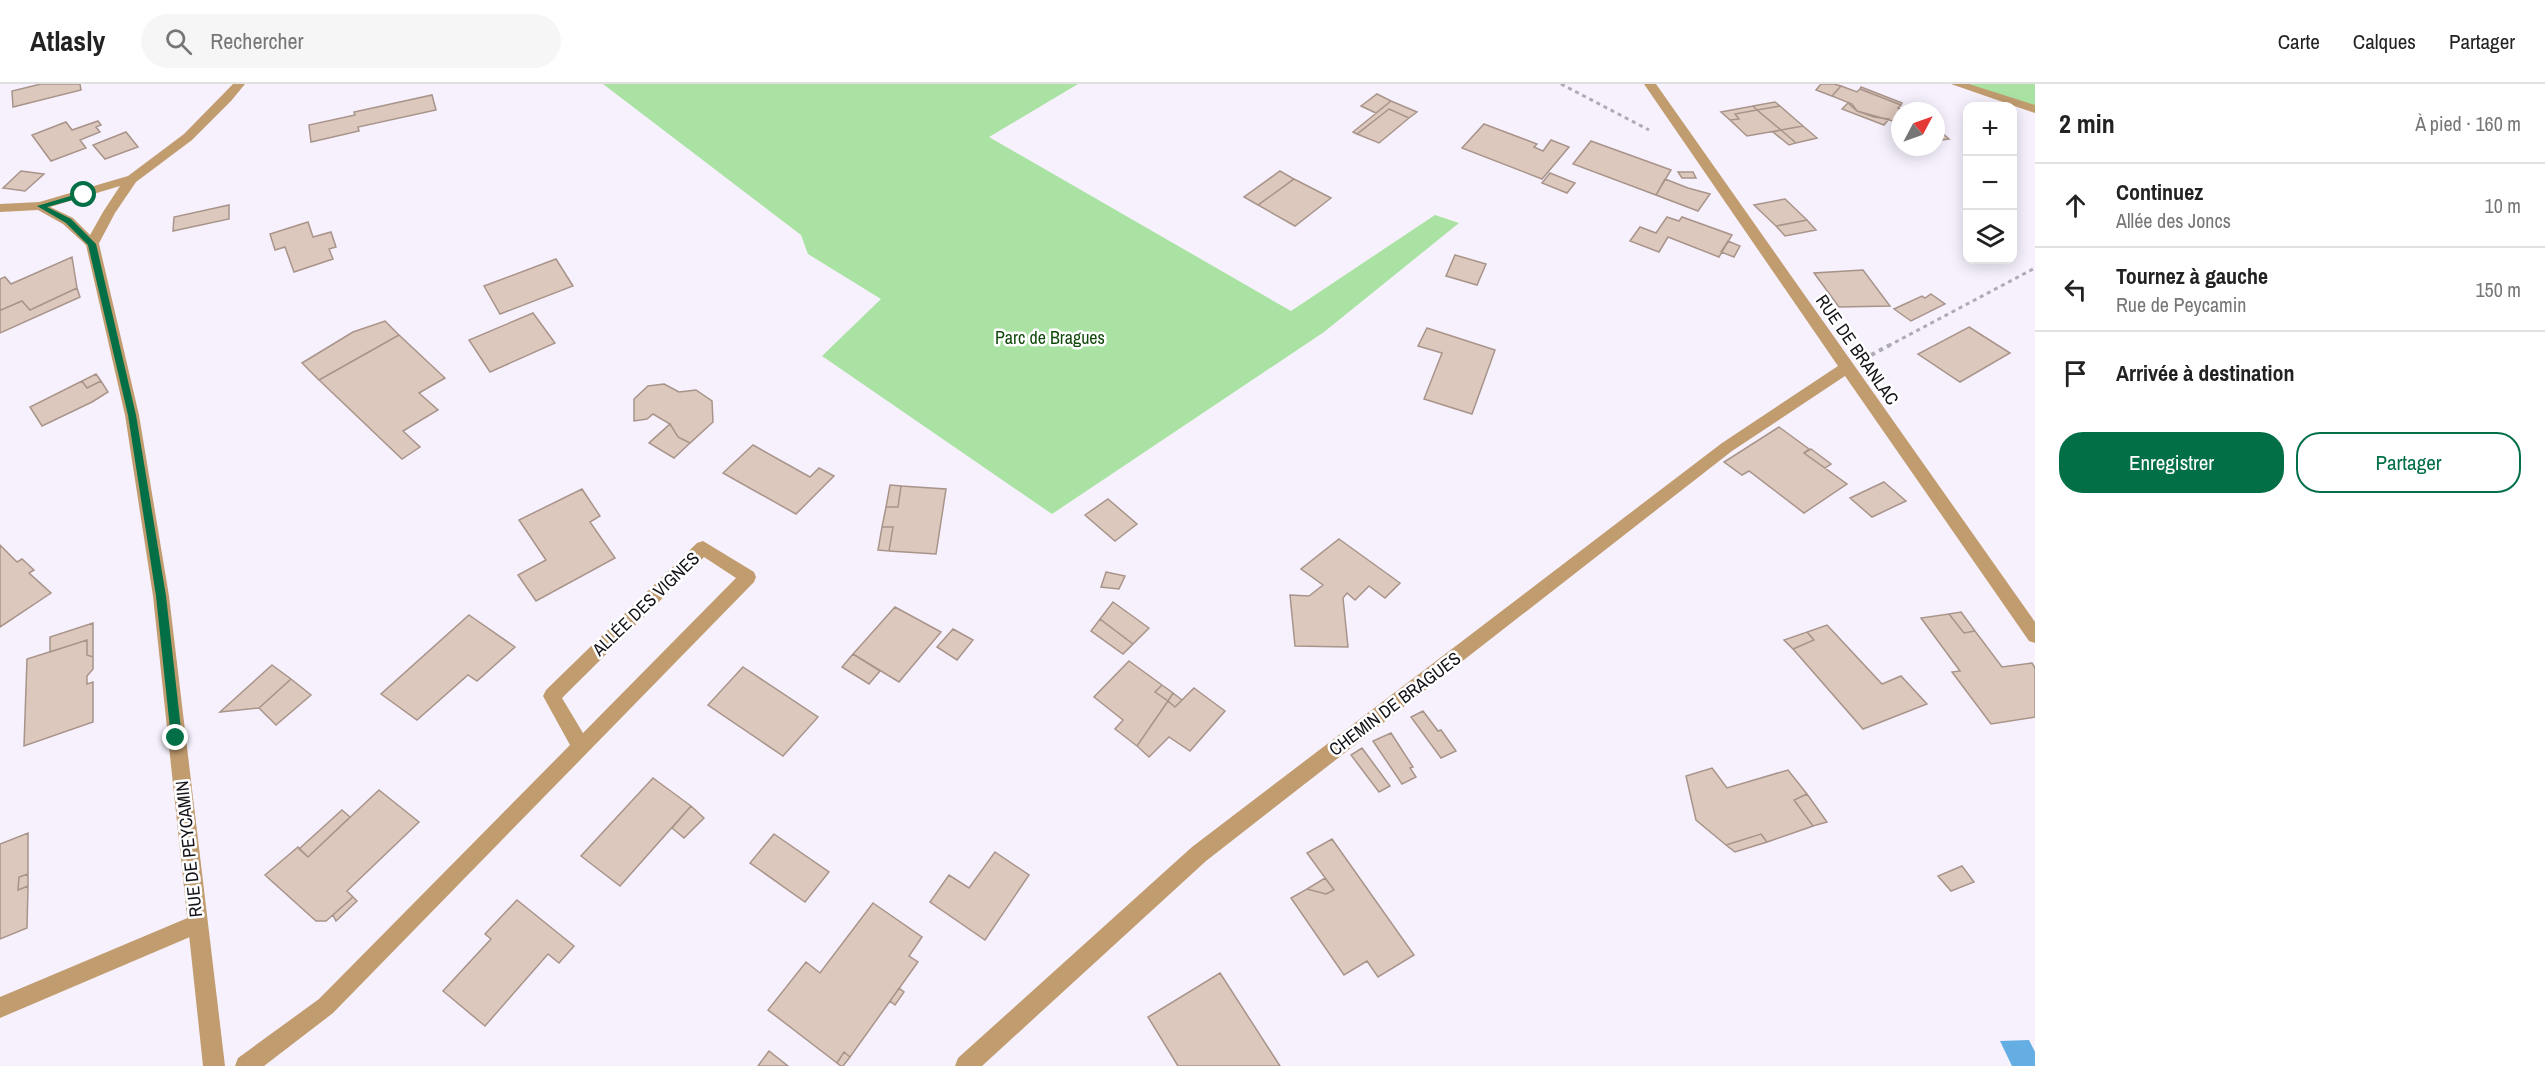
<!DOCTYPE html>
<html lang="fr">
<head>
<meta charset="utf-8">
<style>
  body { margin:0; font-family:"Archivo Narrow",sans-serif; background:#f6f6f6; color:#222 }
  .controls { position:absolute; right:18px; top:18px; display:grid; overflow:hidden; border-radius:12px; box-shadow:0 3px 15px #0003 }
  .controls button { width:54px; height:54px; display:grid; place-items:center; padding:0; border:0; border-bottom:2px solid #e0e0e0; background:#fff; color:#222; font:30px sans-serif }
  .compass { position:absolute; left:1891px; top:18px; width:54px; height:54px; border-radius:50%; background:#fff; box-shadow:0 3px 15px #0003; rotate:49deg }
  .stop { position:absolute; width:18px; height:18px; margin:-14px; border:4px solid #036f47; border-radius:50%; background:#fff }
  .stop.end { background:#036f47; border-color:#fff; box-shadow:0 2px 6px #0008 }
  .list { margin:0; padding:0; list-style:none }
  h2 { display:flex; justify-content:space-between; align-items:center; height:78px; margin:0; padding:0 24px; font-size:26px }
  h2 small { font-size:20px; font-weight:400; color:#767676 }
  .list li { display:grid; grid-template-columns:39px 1fr auto; gap:18px; align-items:center; box-sizing:border-box; height:84px; padding:0 24px; border-top:2px solid #e0e0e0 }
  .list b { display:block; font-size:22px; white-space:nowrap }
  .list p { margin:0; font-size:20px; white-space:nowrap; color:#767676 }
  .list em { font-size:20px; font-style:normal; color:#767676 }
  .actions { display:flex; gap:12px; padding:18px 24px }
  .actions a { flex:1; padding:14px 0; border:2px solid #036f47; border-radius:24px; text-align:center; font-size:21px; color:#036f47 }
  .actions .main { background:#036f47; color:#fff }
  .icon { flex:none; width:33px; height:33px; fill:none; stroke:currentColor; stroke-width:2; stroke-linecap:round; stroke-linejoin:round }
  .map { position:relative; flex:none; width:2035px; height:982px; overflow:hidden }
  header { display:flex; align-items:center; gap:36px; box-sizing:border-box; height:84px; padding:0 30px; background:#fff; border-bottom:2px solid #e0e0e0 }
  header strong { font-size:28px }
  nav { display:flex; gap:33px; margin-inline-start:auto; font-size:21px }
  .search { width:420px; height:54px; background:#f6f6f6; display:flex; align-items:center; gap:15px; box-sizing:border-box; padding:0 21px; border-radius:33px; color:#767676; font-size:22px }
  main { display:flex }
  aside { flex:1; background:#fff }
  .map>svg:first-child { display:block }
  .green { fill:#a9e2a2 }
  .water { fill:#65aee3 }
  .building { fill:#ddc8bd; stroke:#a8948a; stroke-width:1.5 }
  .lines { fill:none; stroke-linecap:round; stroke-linejoin:round }
  .path-far1 { stroke:#afabb5; stroke-width:3; stroke-dasharray:4 4; stroke-linecap:butt }
  .path { stroke:#afabb5; stroke-width:4; stroke-dasharray:4.5 4.5; stroke-linecap:butt }
  .service { fill:#c19c6f; fill-rule:evenodd }
  .minor { fill:#c19c6f; fill-rule:evenodd }
  .tertiary { fill:#c19c6f; fill-rule:evenodd }
  .route { fill:#036f47 }
  .labels { text-anchor:middle; stroke-width:5; stroke-linejoin:round; paint-order:stroke }
  .park-label { font-size:18px; fill:#114a0b; stroke:#fff }
  .street-label { font-size:18px; fill:#151319; stroke:#fff }
</style>
</head>
<body>
<header>
<strong>Atlasly</strong>
<div class="search"><svg class="icon" aria-label="search" viewBox="0 0 24 24"><circle cx="10" cy="10" r="6"/><path d="M15 15l6 6"/></svg>Rechercher</div>
<nav><a>Carte</a><a>Calques</a><a>Partager</a></nav>
</header>
<main>
<div class="map">
<svg width="2035" height="982" viewBox="0 0 2035 982">
  <rect width="100%" height="100%" fill="#f6f1fd"/>
  <path class="green" d="M603 0H1078L989 53 1291 227 1435 131 1459 139 1324 248 1052 430 822 272 881 215 808 170 801 151Z
    M1957 0H2035V25Z"/>
  <path class="water" d="M2029 956 2035 968V982H2012L2000 957Z"/>
  <path class="building" d="M41 0H80L81 6 13 23 12 7Z
    M1821 0H1834L1841 2 1832 12 1816 6Z
    M1841 2 1857 8 1860 5 1901 21 1898 24 1905 27H1900V39L1857 27 1852 20 1832 12Z
    M1861 3 1902 19 1901 21 1860 5Z
    M1377 10 1391 17 1376 29 1361 22Z
    M432 11 436 26 358 43 359 47 311 58 309 41 355 31 354 28Z
    M1391 17 1417 28 1409 34 1389 25 1357 50 1353 48Z
    M1775 18 1780 22 1757 26 1753 22Z
    M1848 19 1857 27 1874 33 1889 35 1884 41 1842 25Z
    M1753 22 1757 26 1735 30 1739 35 1730 36 1721 28Z
    M1780 22 1803 42 1781 46 1757 26Z
    M1389 25 1409 34 1379 59 1357 50Z
    M1757 26 1781 46 1747 52 1730 36 1739 35 1735 30Z
    M98 37 101 41 96 43 100 48 80 56 86 64 51 77 32 51 66 38 72 46Z
    M1484 40 1537 60 1534 63 1543 67 1551 56 1569 63 1542 95 1462 64Z
    M1803 42 1817 54 1796 59 1781 46Z
    M1936 44 1949 55 1936 57Z
    M1781 46 1796 59 1789 61 1773 48Z
    M126 48 138 63 105 75 93 61Z
    M1591 57 1671 86 1656 111 1573 80Z
    M21 87 44 90 25 107 3 104Z
    M1280 87 1294 95 1258 121 1244 113Z
    M1678 88H1693L1696 94H1682Z
    M1550 89 1575 99 1567 109 1542 99Z
    M1294 95 1331 114 1295 142 1258 121Z
    M1665 95 1688 104 1710 110 1698 127 1656 111Z
    M1785 115 1807 136 1776 142 1754 121Z
    M229 121V135L173 147 174 133Z
    M1667 133 1679 137 1682 133 1732 151 1719 173 1668 153 1659 168 1630 157 1640 143 1656 149Z
    M1807 136 1816 146 1785 152 1776 142Z
    M308 138 313 153 331 148 336 163 329 165 333 175 294 188 285 163 275 166 270 150Z
    M1728 157 1740 162 1734 173 1721 168Z
    M1455 171 1486 180 1477 201 1446 192Z
    M72 173 77 204 30 226 22 217 1 226 0 224V195L5 193 11 200Z
    M556 175 573 202 500 230 484 202Z
    M1863 186 1890 222 1839 223 1814 189Z
    M77 204 80 213 0 249V224L1 226 22 217 30 226Z
    M1931 210 1945 220 1911 237 1894 225 1922 212 1925 214Z
    M533 229 555 259 490 288 469 256Z
    M385 237 399 251 319 296 302 279 353 248Z
    M1969 243 2010 269 1960 298 1918 270Z
    M1427 244 1495 266 1472 330 1424 315 1442 269 1418 262Z
    M399 251 445 294 419 309 438 326 403 347 420 363 402 375 319 296Z
    M96 290 101 297 87 304 82 297Z
    M82 297 87 304 101 297 108 308 92 318 42 342 30 323Z
    M664 300 679 308 696 306 712 317 713 338 690 359 678 353 670 340 653 330 647 335 634 337V315L648 302Z
    M670 340 678 353 690 359 674 374 649 359Z
    M1779 343 1809 365 1804 369 1847 400 1804 429 1749 387 1742 391 1724 378Z
    M753 361 810 393 819 384 834 392 796 430 723 389Z
    M1811 365 1831 380 1825 384 1804 369Z
    M1884 398 1906 417 1872 433 1850 414Z
    M890 401 901 402 898 423H886Z
    M901 402 946 405 936 470 889 467 893 443H882L886 423H898Z
    M582 405 600 432 590 438 615 474 536 517 518 491 546 476 519 436Z
    M1108 415 1137 440 1115 457 1085 431Z
    M882 443H893L889 467 878 466Z
    M1339 455 1400 499 1385 514 1369 502 1355 516 1347 509 1343 514 1348 563 1295 562 1290 511 1309 512 1323 501 1301 485Z
    M0 461 17 478 22 475 34 486 29 489 51 509 0 543Z
    M1106 488 1125 492 1119 505 1101 503Z
    M1113 518 1149 544 1133 560 1100 535Z
    M895 523 941 548 899 598 853 570Z
    M1961 528 1975 547 1964 549 1949 530Z
    M1949 530 1964 549 1975 547 2002 583 2032 579 2035 584V633L1991 640 1952 588 1960 587 1921 534Z
    M469 531 515 563 477 597 468 591 417 636 381 610Z
    M1100 535 1133 560 1123 570 1091 547Z
    M93 539V573L87 571V556L50 568V553Z
    M1827 541 1882 600 1901 592 1927 620 1863 645 1793 565 1814 556 1807 548Z
    M953 545 973 556 957 576 937 563Z
    M1807 548 1814 556 1793 565 1784 556Z
    M87 556V571L93 573V585L87 592V600L93 598V638L24 662 27 575Z
    M853 570 880 587 869 600 842 583Z
    M1129 577 1162 601 1155 608 1168 617 1137 662 1115 645 1123 636 1094 613Z
    M272 581 291 595 259 624 220 628Z
    M743 583 818 633 783 672 708 621Z
    M291 595 311 611 276 641 259 624Z
    M1162 601 1173 609 1168 617 1155 608Z
    M1194 604 1225 627 1190 667 1169 653 1149 673 1137 662 1168 617 1175 623Z
    M1173 609 1182 616 1175 623 1168 617Z
    M1423 627 1438 647 1441 646 1456 667 1441 674 1411 633Z
    M1391 649 1413 683 1410 684 1416 693 1402 700 1373 657Z
    M1362 664 1390 702 1379 708 1351 671Z
    M1712 684 1727 704 1788 686 1807 710 1794 716 1813 742 1767 758 1761 750 1726 761 1696 736 1686 692Z
    M653 694 691 722 620 802 581 772Z
    M379 706 419 738 347 807 353 813 326 837H316L265 791 298 763 308 773Z
    M1807 710 1827 738 1813 742 1794 716Z
    M691 722 704 734 684 754 672 744Z
    M342 726 350 733 308 773 299 765Z
    M28 749V790L19 793 18 806 28 802 27 844 0 855V760Z
    M774 750 829 788 805 818 750 779Z
    M1761 750 1767 758 1735 768 1726 761Z
    M1332 755 1414 871 1378 893 1367 877 1344 891 1291 814 1307 805 1326 810 1334 806 1307 769Z
    M995 768 1029 791 985 856 930 818 949 791 969 804Z
    M1962 782 1974 798 1951 807 1938 792Z
    M28 790V802L18 806 19 793Z
    M1325 794 1334 806 1326 810 1307 805Z
    M353 813 357 817 336 837 333 831Z
    M517 816 574 862 559 879 548 870 485 942 443 907 491 855 485 850Z
    M873 819 922 853 909 872 918 878 850 973 844 968 837 979 768 926 806 878 820 889Z
    M1220 889 1280 982H1178L1148 933Z
    M899 904 904 908 895 921 890 917Z
    M769 967 788 982H758Z
    M844 968 850 973 843 982H841L837 979Z"/>
  <g class="lines">
    <path class="path-far1" d="M1561 0 1649 46
      M1888 262 2035 184"/>
    <path class="path" d="M1871 271 1890 261"/>
    <path class="service" d="M197 830 204 833 207 840 204 847 0 934V913Z"/>
    <path class="minor" d="M233 0H245L231 17 192 56 136 98 115 129 97 163 92 164 85 160 103 128 120 102 40 126 34 122 36 119 128 92 184 50Z
      M1644 0H1656L2035 538V559L2029 557 1845 292 1732 367 1206 777 982 982H955L958 974 1192 763 1722 359 1838 282Z
      M1951 0H1969L2035 21V29Z
      M703 457 754 488 756 493 754 498 333 929 264 982H235L238 974 319 915 570 661 543 612 546 606 697 459ZM704 473 736 494 583 649 562 614Z"/>
    <path class="tertiary" d="M40 118 73 134 99 160 139 331 169 512 225 982H203L153 512 125 331 86 161 63 140 38 126 0 128V120Z"/>
  </g>
  <path class="route" d="M84 108 88 111 87 112 47 123 71 135 96 160 136 331 166 512 182 654 176 659 171 654 156 512 128 331 88 161 66 139 37 122Z"/>
  <g class="labels">
    <g class="park-label">
      <text x="1050" y="260">Parc de Bragues</text>
    </g>
    <g class="street-label">
      <text transform="translate(1857 266) rotate(55)" y="6">RUE DE BRANLAC</text>
      <text transform="translate(646 520) rotate(-44)" y="6">ALLÉE DES VIGNES</text>
      <text transform="translate(1395 620) rotate(-37)" y="6">CHEMIN DE BRAGUES</text>
      <text transform="translate(189 765) rotate(-96)" y="6">RUE DE PEYCAMIN</text>
    </g>
  </g>
</svg>
<div class="controls">
<button>+</button>
<button>−</button>
<button><svg class="icon" aria-label="layers" viewBox="0 0 24 24"><path d="M12 4l9 5-9 5-9-5zM3 14l9 5 9-5"/></svg></button>
</div>
<svg class="compass" viewBox="-18 -18 36 36"><path d="M0-13l5 13h-10z" fill="#e53935"/><path d="M0 13l5-13h-10z" fill="#767676"/></svg>
<div class="stop" style="left:84px;top:111px"></div>
<div class="stop end" style="left:176px;top:654px"></div>
</div>
<aside>
<h2>2 min<small>À pied · 160 m</small></h2>
<ul class="list">
<li><svg class="icon" aria-label="ahead" viewBox="0 0 24 24"><path d="M12 20V5M6 11l6-6 6 6"/></svg><div><b>Continuez</b><p>Allée des Joncs</p></div><em>10 m</em></li>
<li><svg class="icon" aria-label="left" viewBox="0 0 24 24"><path d="M17 20v-9H6M10 6l-5 5 5 5"/></svg><div><b>Tournez à gauche</b><p>Rue de Peycamin</p></div><em>150 m</em></li>
<li><svg class="icon" aria-label="arrive" viewBox="0 0 24 24"><path d="M6 21V4h12l-3 4 3 4H6"/></svg><div><b>Arrivée à destination</b></div></li>
</ul>
<div class="actions"><a class="main">Enregistrer</a><a>Partager</a></div>
</aside>
</main>
</body>
</html>
